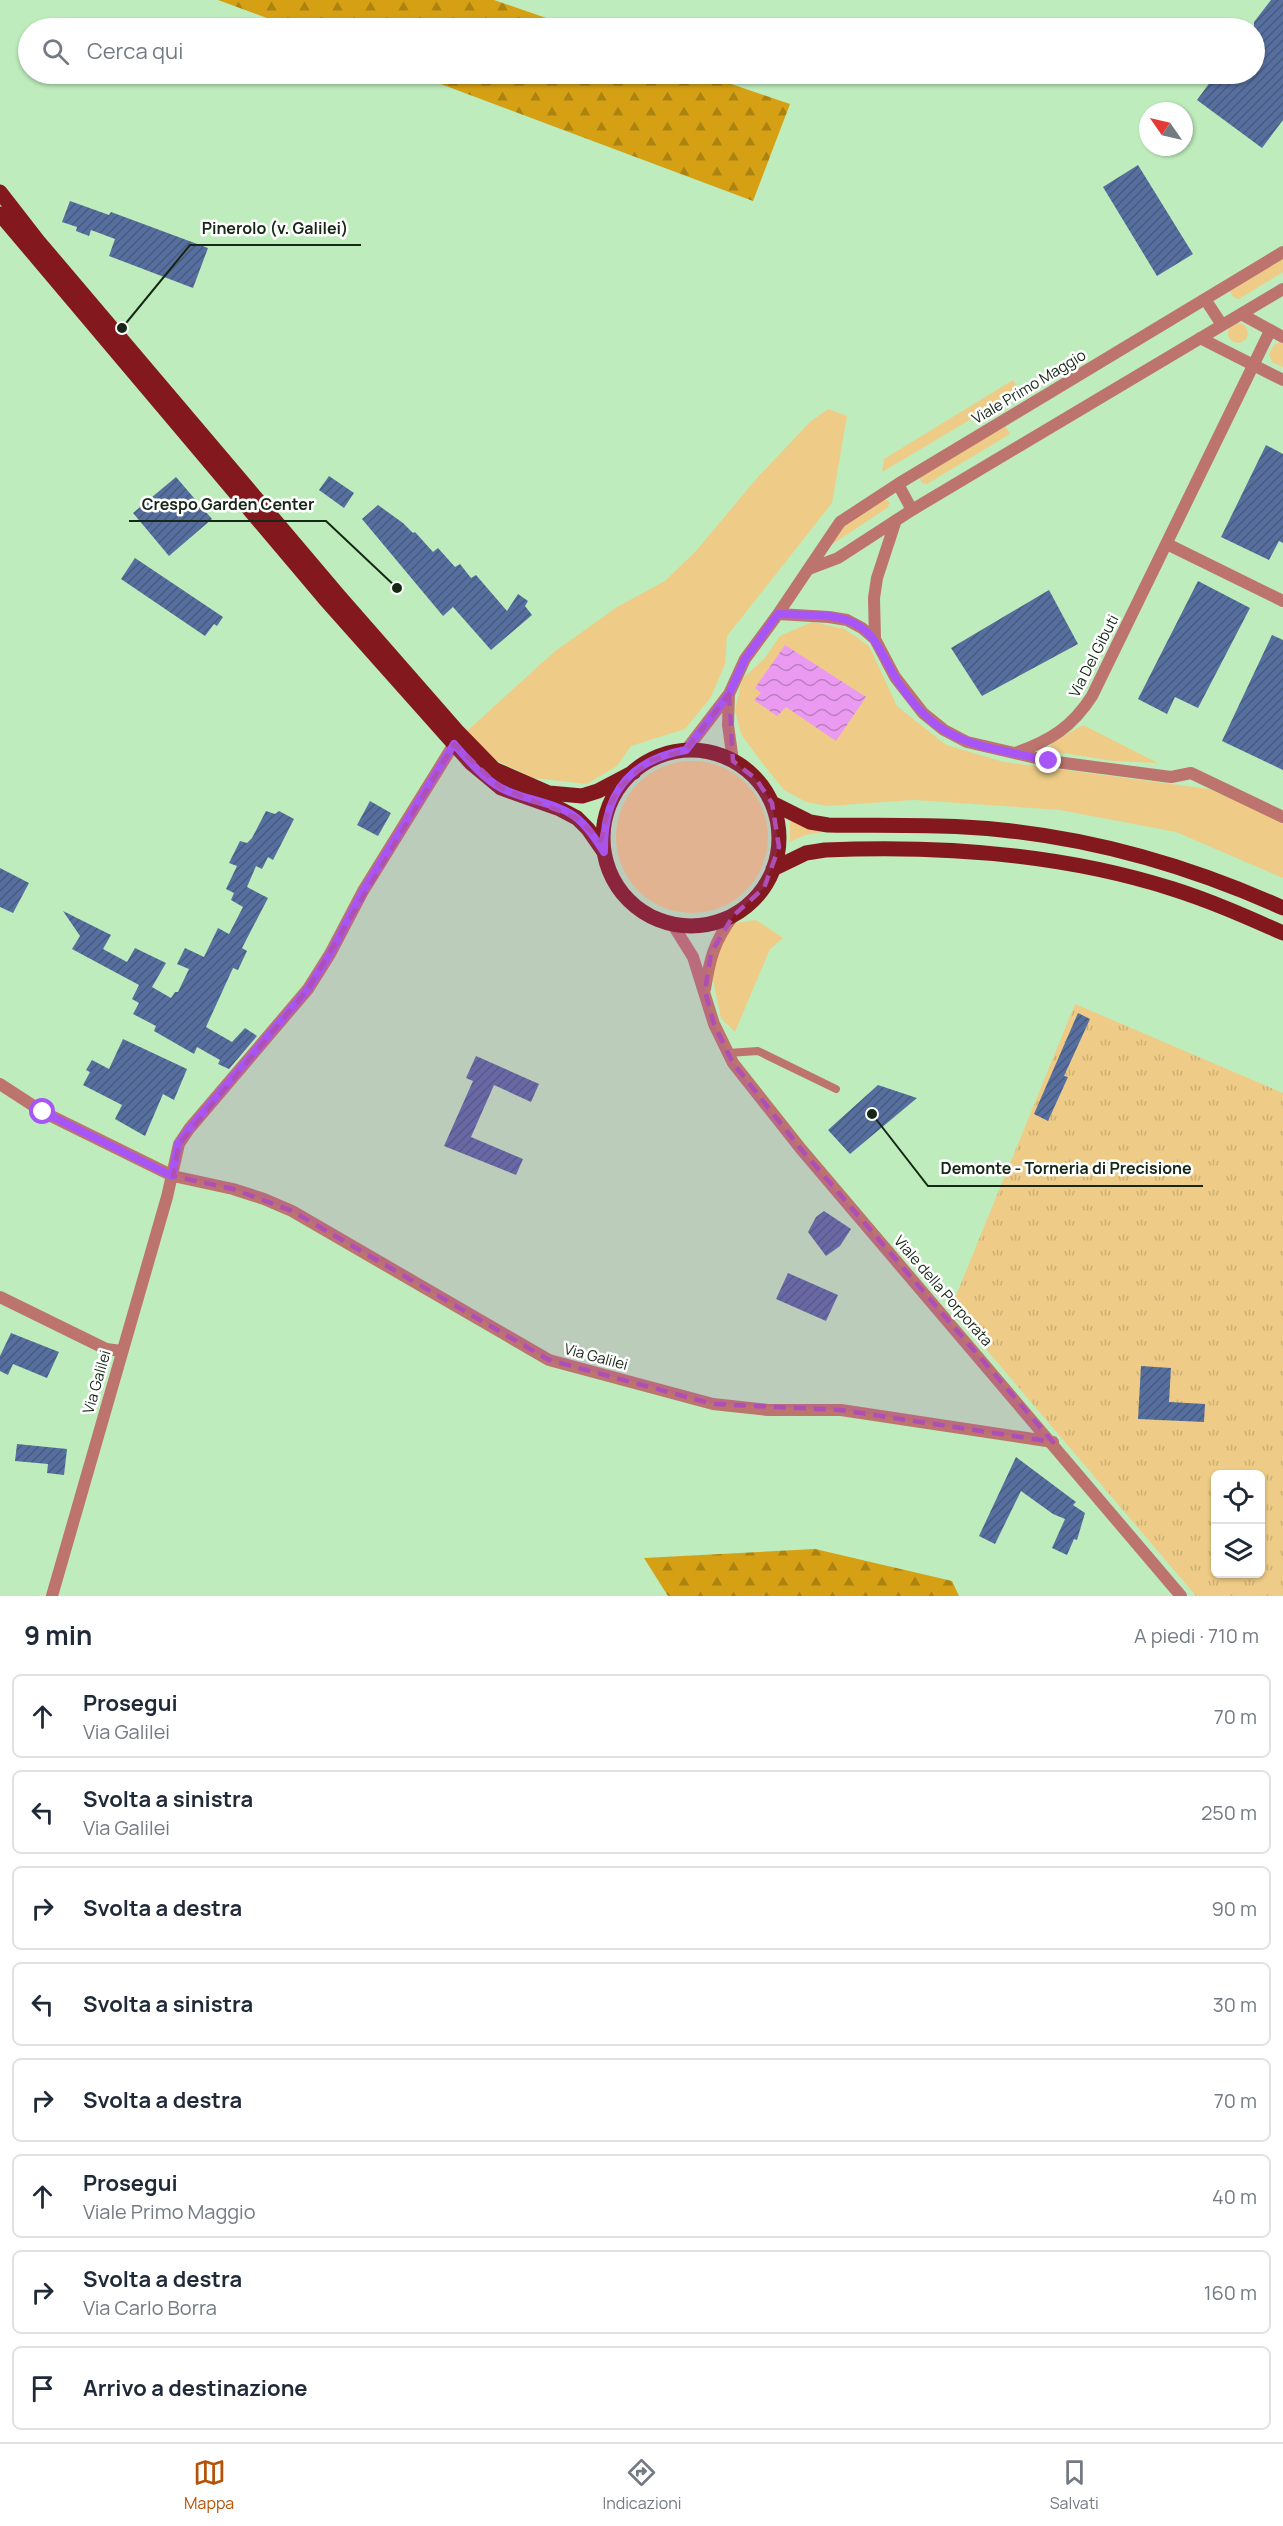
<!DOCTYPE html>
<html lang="it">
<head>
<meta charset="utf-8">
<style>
  body { margin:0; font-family:Manrope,sans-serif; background:#f2f2f3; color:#1f2937 }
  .controls { position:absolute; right:18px; bottom:18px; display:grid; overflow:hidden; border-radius:9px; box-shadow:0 2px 4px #0004 }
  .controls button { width:54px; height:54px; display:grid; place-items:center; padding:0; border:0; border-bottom:2px solid #e0e1e3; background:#fff; color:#1f2937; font:30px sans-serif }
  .compass { position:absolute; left:1139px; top:102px; width:54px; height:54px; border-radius:50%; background:#fff; box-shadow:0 2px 4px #0004; rotate:304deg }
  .stop { position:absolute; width:18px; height:18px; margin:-14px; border:4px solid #a855f7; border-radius:50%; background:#fff }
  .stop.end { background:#a855f7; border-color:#fff; box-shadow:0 2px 6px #0008 }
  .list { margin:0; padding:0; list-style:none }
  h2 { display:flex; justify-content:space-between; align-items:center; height:78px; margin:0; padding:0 24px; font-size:26px }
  h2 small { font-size:20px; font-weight:400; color:#747a83 }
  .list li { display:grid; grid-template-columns:39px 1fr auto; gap:18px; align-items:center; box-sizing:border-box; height:84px; margin:0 12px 12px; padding:0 12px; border:2px solid #e0e1e3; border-radius:9px }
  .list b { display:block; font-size:22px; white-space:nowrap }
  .list p { margin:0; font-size:20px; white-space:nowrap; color:#747a83 }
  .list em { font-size:20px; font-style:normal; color:#747a83 }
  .icon { flex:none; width:33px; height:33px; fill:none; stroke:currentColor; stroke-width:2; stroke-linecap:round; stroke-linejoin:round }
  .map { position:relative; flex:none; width:1283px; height:1596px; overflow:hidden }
  .search { position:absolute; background:#fff; box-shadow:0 2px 4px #0004; left:18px; right:18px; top:18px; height:66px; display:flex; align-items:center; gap:15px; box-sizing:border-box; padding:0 21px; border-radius:33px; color:#747a83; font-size:22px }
  .sheet { height:846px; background:#fff }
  nav { display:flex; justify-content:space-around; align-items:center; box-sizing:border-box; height:84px; border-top:2px solid #e0e1e3; background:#fff; font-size:16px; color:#747a83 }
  nav a { display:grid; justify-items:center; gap:3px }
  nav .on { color:#b45309 }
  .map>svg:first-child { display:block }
  .grass { fill:#eecc87 }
  .forest { fill:url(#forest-firs) }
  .park { fill:url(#park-tufts); fill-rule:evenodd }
  .water { fill:url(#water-waves) }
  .building { fill:url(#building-hatch) }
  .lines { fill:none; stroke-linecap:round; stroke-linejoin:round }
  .service { stroke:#bd746f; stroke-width:8 }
  .minor { stroke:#bd746f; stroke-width:12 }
  .tertiary { stroke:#bd746f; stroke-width:12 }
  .primary { stroke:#83191e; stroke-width:15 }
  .route { stroke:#a855f7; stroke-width:8 }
  .marked { fill:#ae4eb7; fill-opacity:0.2; stroke:#ae4eb7; stroke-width:4.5; stroke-dasharray:12 8; stroke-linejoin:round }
  .labels { text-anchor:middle; stroke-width:5; stroke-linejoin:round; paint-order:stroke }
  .street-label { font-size:15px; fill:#152715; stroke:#fff }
  .leader { fill:none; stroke:#152715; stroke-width:2 }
  .callout-dot { fill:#152715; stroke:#fff; stroke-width:2 }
  .callout-label { font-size:16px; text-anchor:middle; font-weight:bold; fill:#152715; stroke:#fff; stroke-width:5; stroke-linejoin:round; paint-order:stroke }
</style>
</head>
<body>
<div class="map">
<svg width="1283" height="1596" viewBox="0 0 1283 1596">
  <defs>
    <pattern id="forest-firs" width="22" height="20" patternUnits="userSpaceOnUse" patternTransform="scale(1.5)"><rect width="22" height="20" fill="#d5a014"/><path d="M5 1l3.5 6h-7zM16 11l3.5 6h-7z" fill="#ac8211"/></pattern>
    <pattern id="park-tufts" width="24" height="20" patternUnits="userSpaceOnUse" patternTransform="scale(1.5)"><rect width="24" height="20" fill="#eecc87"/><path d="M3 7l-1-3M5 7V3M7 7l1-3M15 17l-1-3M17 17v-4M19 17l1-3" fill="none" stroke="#cbaf74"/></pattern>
    <pattern id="water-waves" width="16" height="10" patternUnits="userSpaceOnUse" patternTransform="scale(1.5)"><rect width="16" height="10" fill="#ea9af1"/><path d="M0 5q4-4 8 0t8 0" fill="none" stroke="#bc7ec2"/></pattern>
    <pattern id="building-hatch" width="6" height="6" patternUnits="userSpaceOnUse" patternTransform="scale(1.5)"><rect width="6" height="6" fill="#576f9f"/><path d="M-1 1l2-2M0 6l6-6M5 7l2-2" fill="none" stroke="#475b80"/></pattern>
  </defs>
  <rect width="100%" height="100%" fill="#beecbc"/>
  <path class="grass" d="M1283 256V272L1239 299 1234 298 1230 292 1233 287Z
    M1228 333a10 10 0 1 1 20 0a10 10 0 1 1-20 0Z
    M1280 342 1283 343V367L1272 362 1269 354 1274 345Z
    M1013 380 1020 390 882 472 884 459Z
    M828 409 847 416 832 503 727 636 725 664 711 697 685 729 631 746 617 766 587 784 533 778 487 756 466 732 554 652 617 607 665 581 696 551 757 478 810 422Z
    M1004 424 1010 434 927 484 922 483 920 479 922 473Z
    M882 498 890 502 887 508 825 549 842 528Z
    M812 622 845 629 869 646 897 706 946 745 1004 762 1209 789 1283 821V878L1176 832 1060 810 914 800 828 806 806 802 784 790 760 760 741 734 735 710 742 679 764 659 780 636Z
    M1083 725 1158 763 1113 761 1050 751 1051 743Z
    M616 837a76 76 0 1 1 152 0a76 76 0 1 1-152 0Z
    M790 820 823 832 805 835 790 842Z
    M756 920 783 938 770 949 735 1032 721 1018 712 975 719 945 736 923Z"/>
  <path class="forest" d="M218 0H494L575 28H294Z
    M414 74H702L790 104 753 201Z
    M815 1549 952 1581 959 1596H668L644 1558Z"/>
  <path class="park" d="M1075 1004 1283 1093V1596H1196L951 1308ZM1216 1474H1260V1574H1216Z"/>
  <path class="water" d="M785 645 866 697 836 741 786 707 777 716 754 700 761 693 755 688Z"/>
  <path class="building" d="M1271 0H1283V120L1262 148 1197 100 1216 74H1254V22Z
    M1138 165 1193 254 1157 276 1103 187Z
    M70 201 109 215 111 212 208 248 193 288 109 256 115 239 91 230 89 236 76 231 77 227 62 222Z
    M1266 445 1283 454V543L1279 541 1269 560 1221 537Z
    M329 476 354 493 344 508 319 490Z
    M176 477 212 519 169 556 133 513Z
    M378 505 403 523 413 533 415 532 433 552 438 548 455 567 460 564 471 578 476 575 507 611 518 594 528 601 525 606 532 615 491 650 453 607 443 616 362 519Z
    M135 558 223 617 217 626 214 624 205 636 121 579Z
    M1198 581 1250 608 1198 708 1175 697 1167 714 1138 699Z
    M1049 590 1078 644 982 696 951 648Z
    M1272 635 1283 640V770L1222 741Z
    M370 801 391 813 378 836 357 825Z
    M266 811 275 814 279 811 294 819 273 860 268 857 262 869 256 866 247 887 268 898 242 948 247 951 238 970 233 968 206 1027 232 1042 245 1028 257 1036 229 1069 218 1064 220 1060 197 1047 194 1054 154 1031 156 1026 133 1014 139 1003 132 999 139 985 72 949 80 936 63 911 111 935 103 949 127 962 135 948 166 963 152 987 171 998 175 992H178L189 969 177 964 185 948 204 957 218 928 229 934 243 907 231 900 234 893 226 889 237 866 229 863 240 841 247 843 252 838Z
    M0 868 29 883 13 913 0 907Z
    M1078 1013 1090 1019 1064 1076 1068 1077 1048 1121 1034 1114Z
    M123 1039 187 1069 174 1100 163 1094 145 1136 115 1119 122 1105 83 1085 90 1072 86 1070 92 1060 109 1069Z
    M476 1056 539 1084 531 1102 494 1085 471 1137 523 1159 516 1175 444 1146 473 1081 466 1078Z
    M878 1085 917 1098 850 1154 828 1130Z
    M824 1211 851 1229 840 1246 826 1256 808 1232 816 1217Z
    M788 1273 838 1295 826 1321 776 1299Z
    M11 1333 59 1352 47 1378 13 1364 8 1375 0 1371V1356Z
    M1141 1366 1171 1368 1169 1402 1205 1404 1204 1422 1138 1419Z
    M17 1444 67 1449 64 1475 47 1473 48 1464 15 1461Z
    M1016 1457 1076 1502 1073 1505 1085 1513 1077 1540 1074 1539 1067 1555 1052 1548 1065 1519 1053 1514 1021 1491 995 1544 979 1536Z"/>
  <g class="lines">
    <path class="service" d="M728 1053 758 1051 836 1089"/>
    <path class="minor" d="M1205 299 1222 325
      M1241 314 1283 337
      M1200 338 1283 380
      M898 484 912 510
      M1167 544 1283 601
      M809 569 838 558 912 510 1283 289
      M778 614 829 617 847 620 862 628 875 639 895 677 923 713 944 730 967 742 1049 761 1171 777 1191 773 1283 817
      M875 639 874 598 877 578 896 520
      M729 694 728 725 733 761
      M686 750 729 694 745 659 778 614 840 522 898 484 1283 252
      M1018 752C1051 740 1072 727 1092 696L1270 331
      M0 1084 43 1112 173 1176 233 1189 264 1199 292 1211 549 1360 713 1404 768 1410H841L1053 1442
      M0 1297 106 1349 121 1351
      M52 1596 167 1197 179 1144 189 1129 308 989 330 954 363 891 454 744"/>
    <path class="tertiary" d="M673 925 693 957 714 1024 733 1063 801 1149 1181 1596
      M705 989C710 958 714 942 733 916"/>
    <path class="primary" d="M0 192 38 241 339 596 457 731 494 769 549 793 582 796 598 791 634 772
      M0 214 325 599 471 763 501 788 560 809 577 818 588 829 604 852
      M603 838a88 88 0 1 1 176 0a88 88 0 1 1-176 0Z
      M772 803 810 822 828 825C886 826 944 824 1002 830 1100 840 1194 868 1283 908
      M773 869 806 853 825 850C942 845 1060 853 1173 889 1211 901 1247 917 1283 933"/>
  </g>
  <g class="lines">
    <path class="route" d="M43 1112 172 1176 178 1144 189 1129 308 989 330 954 363 891 454 744C468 760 483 778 501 788 525 801 558 802 578 819 589 828 596 840 604 852 603 794 629 760 686 750L729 694 745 659 778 614C800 615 825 613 846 620 875 629 881 654 895 677 907 696 924 718 944 730 974 749 1015 752 1049 761"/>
  </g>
  <path class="marked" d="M729 694 733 761 756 779 772 803 779 847 764 888 733 916 711 953 705 991 714 1024 733 1063 801 1149 1053 1442 841 1410 713 1404 549 1360 292 1211 233 1189 173 1176 179 1144 308 989 454 744 501 788 577 818 601 841 609 806 621 786 649 761 686 750Z"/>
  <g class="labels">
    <g class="street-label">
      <text transform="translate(1029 387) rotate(-31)" y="5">Viale Primo Maggio</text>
      <text transform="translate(1094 656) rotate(-63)" y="5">Via Del Gibuti</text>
      <text transform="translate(943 1291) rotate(49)" y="5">Viale della Porporata</text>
      <text transform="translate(596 1357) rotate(15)" y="5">Via Galilei</text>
      <text transform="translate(97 1382) rotate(-74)" y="5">Via Galilei</text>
    </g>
  </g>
  <path class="leader" d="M122 328L190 245H361M397 588L326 521H129M872 1114L928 1186H1203"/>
  <g class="callout-dot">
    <circle cx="122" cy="328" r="6"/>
    <circle cx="397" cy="588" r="6"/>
    <circle cx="872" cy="1114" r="6"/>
  </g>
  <g class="callout-label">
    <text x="275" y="234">Pinerolo (v. Galilei)</text>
    <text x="228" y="510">Crespo Garden Center</text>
    <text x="1066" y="1174">Demonte - Torneria di Precisione</text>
  </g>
</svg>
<div class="controls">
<button><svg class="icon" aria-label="locate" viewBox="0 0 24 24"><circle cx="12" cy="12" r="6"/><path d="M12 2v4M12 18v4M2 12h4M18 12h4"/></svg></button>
<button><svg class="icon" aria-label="layers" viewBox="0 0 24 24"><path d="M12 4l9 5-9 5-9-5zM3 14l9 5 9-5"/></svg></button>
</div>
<svg class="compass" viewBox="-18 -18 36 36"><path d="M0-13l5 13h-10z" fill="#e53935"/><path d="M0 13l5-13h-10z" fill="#747a83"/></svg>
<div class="stop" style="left:43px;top:1112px"></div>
<div class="stop end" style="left:1049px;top:761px"></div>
<div class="search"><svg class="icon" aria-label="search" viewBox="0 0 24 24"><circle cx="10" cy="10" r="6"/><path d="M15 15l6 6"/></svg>Cerca qui</div>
</div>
<section class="sheet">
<h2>9 min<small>A piedi · 710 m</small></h2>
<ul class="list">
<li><svg class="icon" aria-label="ahead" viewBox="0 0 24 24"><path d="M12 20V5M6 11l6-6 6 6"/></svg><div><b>Prosegui</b><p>Via Galilei</p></div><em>70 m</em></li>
<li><svg class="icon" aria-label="left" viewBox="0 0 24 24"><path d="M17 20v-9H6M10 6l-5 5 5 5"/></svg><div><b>Svolta a sinistra</b><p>Via Galilei</p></div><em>250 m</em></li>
<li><svg class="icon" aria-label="right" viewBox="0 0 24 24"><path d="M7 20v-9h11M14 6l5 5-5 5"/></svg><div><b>Svolta a destra</b></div><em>90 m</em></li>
<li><svg class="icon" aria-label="left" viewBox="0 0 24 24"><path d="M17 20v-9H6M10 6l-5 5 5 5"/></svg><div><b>Svolta a sinistra</b></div><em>30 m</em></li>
<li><svg class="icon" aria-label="right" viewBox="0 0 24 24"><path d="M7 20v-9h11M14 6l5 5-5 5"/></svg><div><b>Svolta a destra</b></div><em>70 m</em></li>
<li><svg class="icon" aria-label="ahead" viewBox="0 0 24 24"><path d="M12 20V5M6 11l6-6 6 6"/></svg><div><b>Prosegui</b><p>Viale Primo Maggio</p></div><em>40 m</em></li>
<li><svg class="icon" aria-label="right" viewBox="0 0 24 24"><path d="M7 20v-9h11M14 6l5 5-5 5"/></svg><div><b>Svolta a destra</b><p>Via Carlo Borra</p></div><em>160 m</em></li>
<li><svg class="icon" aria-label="arrive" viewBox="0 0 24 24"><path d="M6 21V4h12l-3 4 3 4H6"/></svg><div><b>Arrivo a destinazione</b></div></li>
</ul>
</section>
<nav>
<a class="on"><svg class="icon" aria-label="map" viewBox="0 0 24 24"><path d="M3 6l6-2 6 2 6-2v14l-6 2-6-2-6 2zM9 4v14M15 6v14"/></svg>Mappa</a>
<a><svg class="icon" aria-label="directions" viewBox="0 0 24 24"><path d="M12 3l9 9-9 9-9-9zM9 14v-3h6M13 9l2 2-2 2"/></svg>Indicazioni</a>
<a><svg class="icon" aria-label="saved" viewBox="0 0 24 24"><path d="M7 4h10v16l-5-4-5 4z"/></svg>Salvati</a>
</nav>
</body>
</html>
